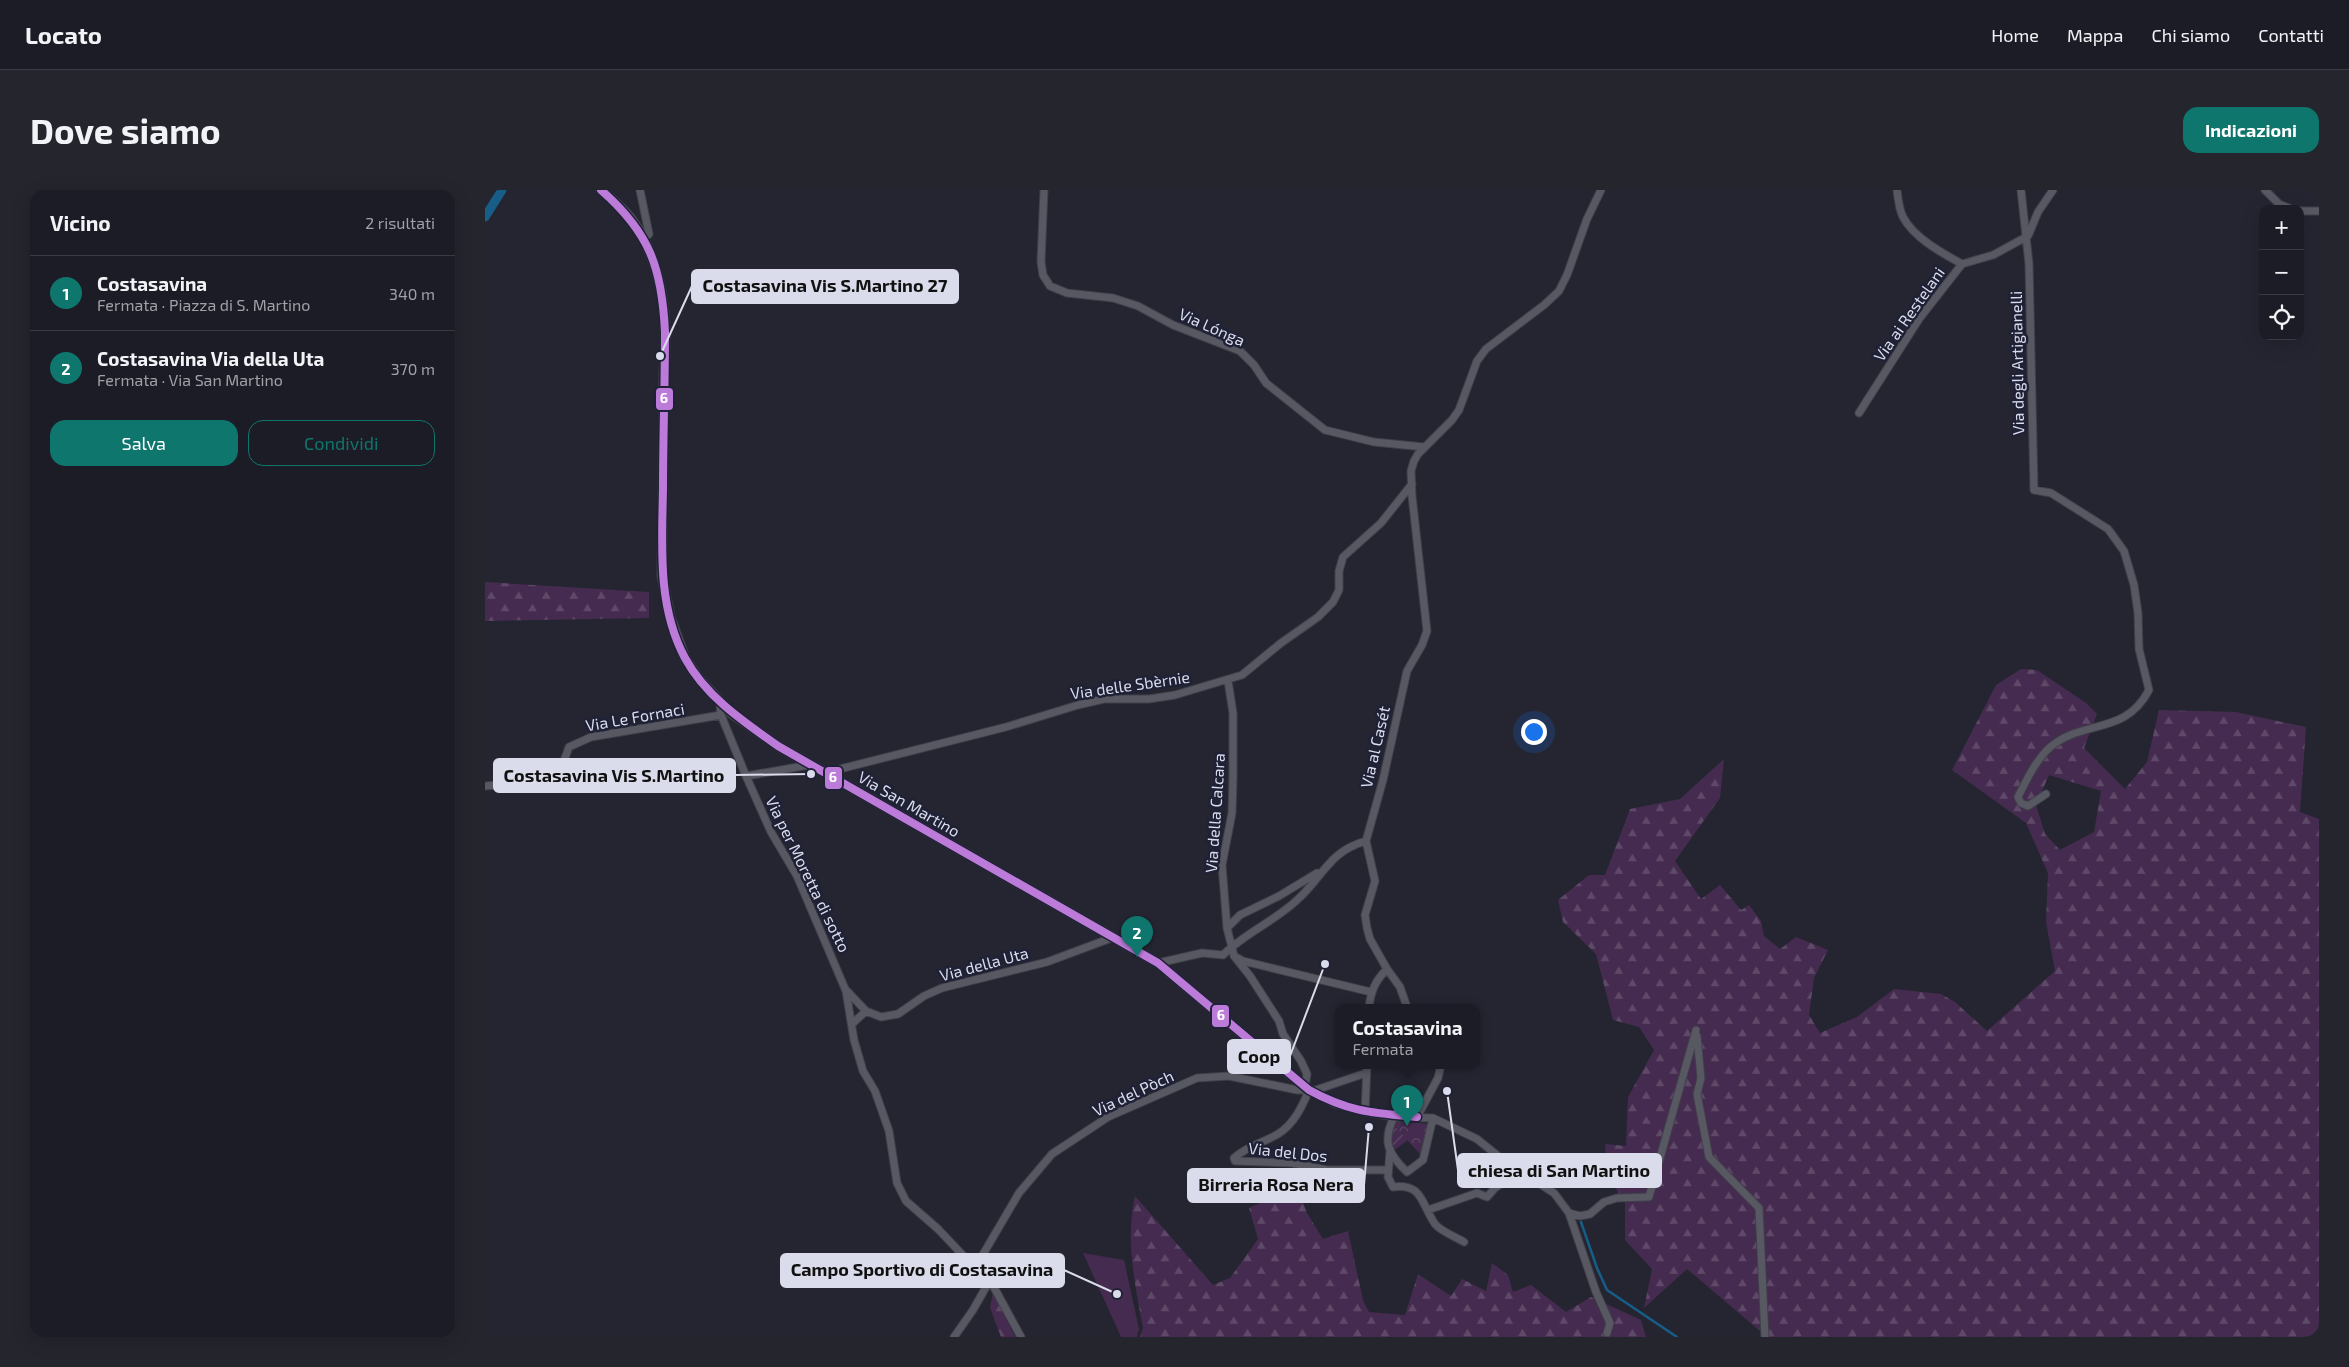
<!DOCTYPE html>
<html lang="it">
<head>
<meta charset="utf-8">
<style>
  body { margin:0; font-family:"Exo 2",sans-serif; background:#24252d; color:#f1f3f6 }
  .controls { position:absolute; right:15px; top:15px; display:grid; overflow:hidden; border-radius:10px; box-shadow:0 5px 20px #0002 }
  .controls button { width:45px; height:45px; display:grid; place-items:center; padding:0; border:0; border-bottom:1px solid #393a42; background:#1b1c25; color:#f1f3f6; font:25px sans-serif }
  .you { position:absolute; left:1048px; top:541px; width:18px; height:18px; margin:-12px; border:4px solid #fff; border-radius:50%; background:#1a73e8; box-shadow:0 0 0 8px #1a73e833 }
  .badge { display:grid; place-items:center; width:32px; height:32px; border-radius:50%; background:#0f766e; color:#fff; font-size:16px; font-weight:700 }
  .pin { position:absolute; translate:-50% -41px; filter:drop-shadow(0 1px 2px #0008) }
  .pin::after { content:''; position:absolute; top:26px; width:18px; height:15px; background:inherit; clip-path:polygon(0 0,100% 0,50% 100%) }
  .popup { position:absolute; left:850px; top:814px; width:145px; height:65px; box-sizing:border-box; display:grid; place-content:center; border-radius:10px; background:#1b1c25; filter:drop-shadow(0 1px 4px #0005); font-size:16px; white-space:nowrap; color:#a0a1a7 }
  .popup b { font-size:19px; color:#f1f3f6 }
  .popup::after { content:''; position:absolute; left:50%; top:100%; margin-left:-10px; border:10px solid transparent; border-top-color:#1b1c25 }
  .list { margin:0; padding:0; list-style:none }
  h2 { display:flex; justify-content:space-between; align-items:center; height:65px; margin:0; padding:0 20px; font-size:21px }
  h2 small { font-size:16px; font-weight:400; color:#a0a1a7 }
  .list li { display:grid; grid-template-columns:32px 1fr auto; gap:15px; align-items:center; box-sizing:border-box; height:75px; padding:0 20px; border-top:1px solid #393a42 }
  .list b { display:block; font-size:19px; white-space:nowrap }
  .list p { margin:0; font-size:16px; white-space:nowrap; color:#a0a1a7 }
  .list em { font-size:16px; font-style:normal; color:#a0a1a7 }
  .actions { display:flex; gap:10px; padding:15px 20px }
  .actions a { flex:1; padding:11px 0; border:1px solid #0f766e; border-radius:15px; text-align:center; font-size:18px; color:#0f766e }
  .actions .main { background:#0f766e; color:#fff }
  .icon { flex:none; width:28px; height:28px; fill:none; stroke:currentColor; stroke-width:2; stroke-linecap:round; stroke-linejoin:round }
  .map { position:relative; flex:none; width:1834px; height:1147px; overflow:hidden; border-radius:15px }
  header { display:flex; align-items:center; gap:30px; box-sizing:border-box; height:70px; padding:0 25px; background:#1b1c25; border-bottom:1px solid #393a42 }
  header strong { font-size:24px }
  nav { display:flex; gap:28px; margin-inline-start:auto; font-size:18px }
  .intro { display:flex; align-items:center; justify-content:space-between; box-sizing:border-box; height:120px; padding:0 30px }
  h1 { margin:0; font-size:35px }
  .button { padding:12px 22px; border-radius:15px; background:#0f766e; color:#fff; font-size:18px; font-weight:700 }
  main { display:flex; gap:30px; padding:0 30px }
  aside { flex:1; background:#1b1c25; border-radius:15px; box-shadow:0 5px 20px #0002 }
  .map>svg:first-child { display:block }
  .grass { fill:#452b4f }
  .forest { fill:url(#forest-firs); fill-rule:evenodd }
  .park { fill:url(#park-crowns) }
  .garden { fill:url(#garden-furrows) }
  .lines { fill:none; stroke-linecap:round; stroke-linejoin:round }
  .stream { stroke:#165d87; stroke-width:2.5 }
  .canal { stroke:#165d87; stroke-width:9 }
  .minor-casing { stroke:#40404a; stroke-width:9 }
  .tertiary-casing { stroke:#40404a; stroke-width:11 }
  .minor { stroke:#575861; stroke-width:7 }
  .tertiary { stroke:#575861; stroke-width:9 }
  .bus-1-casing { stroke:#1f2136; stroke-width:11 }
  .bus-1 { stroke:#bd7bd9; stroke-width:8 }
  .labels { text-anchor:middle; stroke-width:5; stroke-linejoin:round; paint-order:stroke }
  .street-label { font-size:16px; fill:#dadceb; stroke:#1f2136 }
  .leader { fill:none; stroke:#dadceb; stroke-width:2 }
  .callout-dot { fill:#dadceb; stroke:#1f2136; stroke-width:2 }
  .callout { fill:#dadceb; stroke:#dadceb; stroke-width:2 }
  .callout-label { font-size:18px; text-anchor:middle; font-weight:bold; fill:#111 }
  .line-badge { stroke:#1f2136; stroke-width:2 }
  .badge-label { font-size:14px; text-anchor:middle; font-weight:bold; fill:#fff }
</style>
</head>
<body>
<header>
<strong>Locato</strong>
<nav><a>Home</a><a>Mappa</a><a>Chi siamo</a><a>Contatti</a></nav>
</header>
<div class="intro"><h1>Dove siamo</h1><a class="button">Indicazioni</a></div>
<main>
<aside>
<h2>Vicino<small>2 risultati</small></h2>
<ul class="list">
<li><span class="badge">1</span><div><b>Costasavina</b><p>Fermata · Piazza di S. Martino</p></div><em>340 m</em></li>
<li><span class="badge">2</span><div><b>Costasavina Via della Uta</b><p>Fermata · Via San Martino</p></div><em>370 m</em></li>
</ul>
<div class="actions"><a class="main">Salva</a><a>Condividi</a></div>
</aside>
<div class="map">
<svg width="1834" height="1147" viewBox="0 0 1834 1147">
  <defs>
    <pattern id="forest-firs" width="22" height="20" patternUnits="userSpaceOnUse" patternTransform="scale(1.25)"><rect width="22" height="20" fill="#452b4f"/><path d="M5 1l3.5 6h-7zM16 11l3.5 6h-7z" fill="#5f4968"/></pattern>
    <pattern id="park-crowns" width="20" height="18" patternUnits="userSpaceOnUse" patternTransform="scale(1.25)"><rect width="20" height="18" fill="#452b4f"/><path d="M2 6a3 3 0 1 1 6 0M12 15a3 3 0 1 1 6 0" fill="none" stroke="#5f4968"/></pattern>
    <pattern id="garden-furrows" width="10" height="10" patternUnits="userSpaceOnUse" patternTransform="scale(1.25)"><rect width="10" height="10" fill="#452b4f"/><path d="M-1 1l2-2M0 10L10 0M9 11l2-2" fill="none" stroke="#5f4968"/></pattern>
  </defs>
  <rect width="100%" height="100%" fill="#242531"/>
  <path class="grass" d="M598 1063 639 1070 654 1139 652 1147H636Z"/>
  <path class="forest" d="M0 392 164 402V428L0 431Z
    M1536 479 1552 480 1601 513 1612 524 1599 558 1640 599 1662 572 1674 520 1751 522 1821 537 1815 622 1834 629V1147H1282L1202 1079 1159 1118 1167 1079 1140 1050V1012L1122 986 1120 954 1141 956 1143 907 1169 860 1154 837 1128 830 1111 764 1078 732 1073 710 1104 685H1120L1145 619 1195 609 1239 569 1235 608 1190 671 1216 709 1235 695 1256 720 1264 715 1276 731 1279 746 1295 759 1311 747 1343 760 1329 788 1324 825 1335 843 1372 827 1409 799 1456 804 1470 812 1502 841 1570 781 1561 732 1563 683 1541 633 1467 580 1511 495ZM1564 585 1616 601 1609 642 1575 660 1560 644 1551 615Z
    M812 997 822 1023 838 1049 863 1041 878 1110 884 1122 920 1125 933 1084 966 1106 977 1089 1001 1101 1007 1073 1023 1085 1028 1102 1046 1095 1081 1122 1106 1107 1156 1130 1161 1147H655L658 1138C650 1095 640 1050 650 1006L728 1095 745 1088 773 1049 764 1018Z
    M508 1102 530 1147H516L505 1118Z"/>
  <path class="park" d="M907 931 945 934 937 966 907 934Z"/>
  <path class="garden" d="M907 934 923 950 907 962 904 939Z"/>
  <g class="lines">
    <path class="stream" d="M1096 1032 1112 1078 1122 1100 1192 1147"/>
    <path class="canal" d="M0 27 17 0"/>
    <defs>
      <path id="minor" d="M155 0 164 44 158 49
        M559 0 556 72 558 85 565 96 582 103 628 108 653 116 688 135 755 161 769 175 781 193 840 240 889 252 939 257
        M1412 0C1413 9 1414 19 1418 27 1429 48 1457 63 1477 74
        M1536 0 1544 74 1549 300 1566 303 1623 339 1639 361 1649 395 1653 423 1654 459 1664 500C1639 548 1595 527 1561 561 1549 574 1541 591 1533 607L1536 613 1543 616 1561 604
        M1780 0 1794 14 1806 19
        M1815 21H1834
        M1374 223 1434 129 1477 74 1508 65 1543 46 1553 22 1568 0
        M743 491 748 523V588L747 623 737 675 742 738 749 766 765 786 794 831 798 844 816 871 822 884 820 897 850 914 880 922 909 927 948 928 992 949 1018 970 1069 1003 1084 1023 1095 1026 1105 1024 1119 1012 1132 1008 1164 1007 1211 840
        M235 513 236 525 261 586 286 642 312 686 361 801 369 850 378 881 390 901 404 941 412 993 421 1011 453 1039 490 1078 505 1090 536 1147
        M339 583 521 537 593 515 619 509H664L690 505 757 485 796 453 833 427 848 412 854 400V381L858 367 896 333 927 294
        M261 586 324 575
        M0 596C17 594 58 596 70 585 78 578 80 567 84 557L106 547 236 525
        M742 738 755 725 794 706 832 683
        M749 766 758 771 886 802
        M673 773 717 763 738 765C760 743 790 731 812 710 838 687 844 661 881 651
        M362 801 381 821 396 827 413 824 439 806 457 798 562 772 629 747
        M884 817C886 801 890 791 902 779
        M922 817 915 797 902 779 885 749 882 738 880 725 890 691 881 651 898 590 922 481 937 455 942 441 927 306 926 281 929 271 933 264 967 230 974 220 992 171 1001 159 1059 115 1074 101 1082 85 1102 29 1116 0
        M367 834 381 821
        M1212 846 1216 888 1212 904 1224 967 1274 1018 1280 1147
        M828 901 881 883
        M880 922 882 875
        M909 927C897 951 903 964 922 982L938 970 948 928
        M932 927 953 888 956 875
        M905 961 903 987 908 997C938 993 936 1014 950 1034 955 1041 971 1047 979 1052
        M943 1020 992 1003 1002 1007 1010 998 1035 981
        M1084 1023 1111 1102 1125 1133 1122 1143
        M490 1078 534 1003 567 964 623 927 712 888 744 886 812 900H824C817 917 809 934 793 944 778 953 762 956 749 968L750 971 807 973 842 980H902
        M469 1147 488 1120 505 1090"/>
      <path id="tertiary" d="M116 0C126 9 139 19 147 30 179 75 183 129 179 182L177 386 185 427 200 468 214 489 246 523 293 556 673 773 820 897"/>
    </defs>
    <use href="#minor" class="minor-casing"/>
    <use href="#tertiary" class="tertiary-casing"/>
    <use href="#minor" class="minor"/>
    <use href="#tertiary" class="tertiary"/>
    <defs>
      <path id="bus-1" d="M116 0C165 43 177 78 180 142 180 194 178 246 178 298 177 355 172 416 200 468 221 507 259 532 293 556L673 773 824 900C864 922 888 923 932 927"/>
    </defs>
    <use href="#bus-1" class="bus-1-casing"/>
    <use href="#bus-1" class="bus-1"/>
  </g>
  <g class="labels">
    <g class="street-label">
      <text transform="translate(1424 124) rotate(-55)" y="6">Via ai Restelani</text>
      <text transform="translate(727 137) rotate(24)" y="6">Via Lónga</text>
      <text transform="translate(1532 173) rotate(-91)" y="6">Via degli Artigianelli</text>
      <text transform="translate(645 495) rotate(-8)" y="6">Via delle Sbèrnie</text>
      <text transform="translate(150 527) rotate(-10)" y="6">Via Le Fornaci</text>
      <text transform="translate(890 557) rotate(-77)" y="6">Via al Casét</text>
      <text transform="translate(424 614) rotate(30)" y="6">Via San Martino</text>
      <text transform="translate(730 623) rotate(-86)" y="6">Via della Calcara</text>
      <text transform="translate(323 684) rotate(64)" y="6">Via per Moretta di sotto</text>
      <text transform="translate(499 774) rotate(-15)" y="6">Via della Uta</text>
      <text transform="translate(648 903) rotate(-25)" y="6">Via del Pòch</text>
      <text transform="translate(803 962) rotate(6)" y="6">Via del Dos</text>
    </g>
  </g>
  <path class="leader" d="M175 166L207 96M326 584L250 585M840 774L805 866M962 901L973 980M884 937L879 995M632 1104L579 1080"/>
  <g class="callout-dot">
    <circle cx="175" cy="166" r="5"/>
    <circle cx="326" cy="584" r="5"/>
    <circle cx="840" cy="774" r="5"/>
    <circle cx="962" cy="901" r="5"/>
    <circle cx="884" cy="937" r="5"/>
    <circle cx="632" cy="1104" r="5"/>
  </g>
  <g class="callout">
    <rect x="207" y="80" width="266" height="33" rx="5"/>
    <rect x="9" y="569" width="241" height="33" rx="5"/>
    <rect x="743" y="850" width="62" height="33" rx="5"/>
    <rect x="973" y="964" width="203" height="33" rx="5"/>
    <rect x="703" y="979" width="176" height="33" rx="5"/>
    <rect x="296" y="1064" width="283" height="33" rx="5"/>
  </g>
  <g class="callout-label">
    <text x="340" y="102">Costasavina Vis S.Martino 27</text>
    <text x="129" y="592">Costasavina Vis S.Martino</text>
    <text x="774" y="873">Coop</text>
    <text x="1074" y="987">chiesa di San Martino</text>
    <text x="791" y="1001">Birreria Rosa Nera</text>
    <text x="437" y="1086">Campo Sportivo di Costasavina</text>
  </g>
  <g class="line-badge">
    <rect x="170" y="197" width="19" height="24" rx="5" fill="#bd7bd9"/>
    <rect x="339" y="576" width="19" height="24" rx="5" fill="#bd7bd9"/>
    <rect x="726" y="814" width="19" height="24" rx="5" fill="#bd7bd9"/>
  </g>
  <g class="badge-label">
    <text x="179" y="213">6</text>
    <text x="348" y="592">6</text>
    <text x="736" y="830">6</text>
  </g>
</svg>
<div class="controls">
<button>+</button>
<button>−</button>
<button><svg class="icon" aria-label="locate" viewBox="0 0 24 24"><circle cx="12" cy="12" r="6"/><path d="M12 2v4M12 18v4M2 12h4M18 12h4"/></svg></button>
</div>
<div class="you"></div>
<div class="pin badge" style="left:922px;top:936px">1</div>
<div class="popup"><b>Costasavina</b>Fermata</div>
<div class="pin badge" style="left:652px;top:767px">2</div>
</div>
</main>
</body>
</html>
